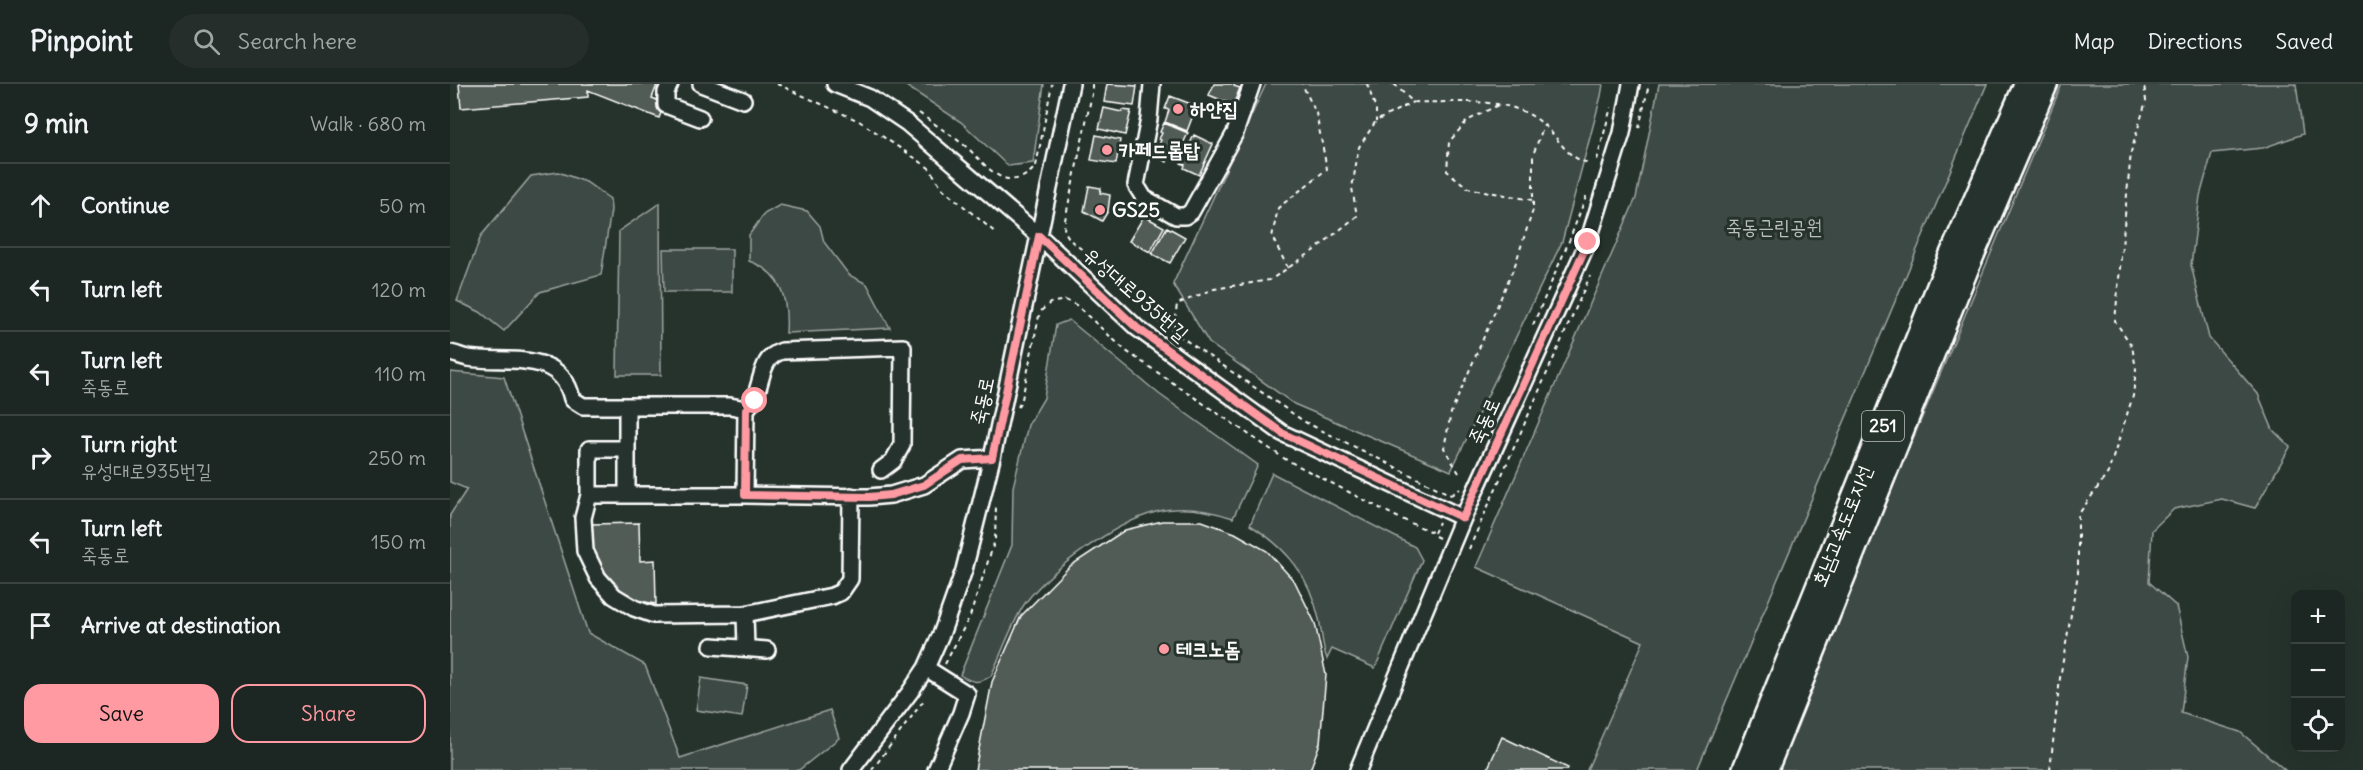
<!DOCTYPE html>
<html lang="en">
<head>
<meta charset="utf-8">
<style>
  body { margin:0; font-family:Delius,"Poor Story",sans-serif; background:#252e2a; color:#f1f3f6 }
  .controls { position:absolute; right:18px; bottom:18px; display:grid; overflow:hidden; border-radius:12px; box-shadow:0 6px 24px #0002 }
  .controls button { width:54px; height:54px; display:grid; place-items:center; padding:0; border:0; border-bottom:2px solid #3a4340; background:#1c2622; color:#f1f3f6; font:30px sans-serif }
  .stop { position:absolute; width:18px; height:18px; margin:-14px; border:4px solid #ff9aa2; border-radius:50%; background:#fff }
  .stop.end { background:#ff9aa2; border-color:#fff; box-shadow:0 2px 6px #0008 }
  .list { margin:0; padding:0; list-style:none }
  h2 { display:flex; justify-content:space-between; align-items:center; height:78px; margin:0; padding:0 24px; font-size:26px }
  h2 small { font-size:20px; font-weight:400; color:#a0a5a5 }
  .list li { display:grid; grid-template-columns:39px 1fr auto; gap:18px; align-items:center; box-sizing:border-box; height:84px; padding:0 24px; border-top:2px solid #3a4340 }
  .list b { display:block; font-size:22px; white-space:nowrap }
  .list p { margin:0; font-size:20px; white-space:nowrap; color:#a0a5a5 }
  .list em { font-size:20px; font-style:normal; color:#a0a5a5 }
  .actions { display:flex; gap:12px; padding:18px 24px }
  .actions a { flex:1; padding:14px 0; border:2px solid #ff9aa2; border-radius:18px; text-align:center; font-size:21px; color:#ff9aa2 }
  .actions .main { background:#ff9aa2; color:#111 }
  .icon { flex:none; width:33px; height:33px; fill:none; stroke:currentColor; stroke-width:2; stroke-linecap:round; stroke-linejoin:round }
  .map { position:relative; flex:none; width:1913px; height:686px; overflow:hidden }
  header { display:flex; align-items:center; gap:36px; box-sizing:border-box; height:84px; padding:0 30px; background:#1c2622; border-bottom:2px solid #3a4340 }
  header strong { font-size:28px }
  nav { display:flex; gap:33px; margin-inline-start:auto; font-size:21px }
  .search { width:420px; height:54px; background:#252e2a; display:flex; align-items:center; gap:15px; box-sizing:border-box; padding:0 21px; border-radius:33px; color:#a0a5a5; font-size:22px }
  main { display:flex }
  aside { flex:1; background:#1c2622 }
  .map>svg:first-child { display:block }
  .green { fill:#3e4944; stroke:#9ea4a2; stroke-width:1.5 }
  .building { fill:#515c57; stroke:#fff; stroke-width:1.5 }
  .lines { fill:none; stroke-linecap:round; stroke-linejoin:round }
  .minor-casing { stroke:#fff; stroke-width:20 }
  .highway-casing { stroke:#fff; stroke-width:27 }
  .path { stroke:#fff; stroke-width:2; stroke-dasharray:4.5 4.5; stroke-linecap:butt }
  .minor { stroke:#26332d; stroke-width:15 }
  .highway { stroke:#26332d; stroke-width:22 }
  .route { stroke:#ff9aa2; stroke-width:8 }
  .poi-dot { fill:#ff9aa2; stroke:#26332d; stroke-width:2 }
  .labels { text-anchor:middle; stroke-width:6; stroke-linejoin:round; paint-order:stroke }
  .shield { fill:#26332d; stroke:#bec2c0; stroke-width:1.5 }
  .shield-label { font-size:18px; font-weight:bold; fill:#fff }
  .poi-label { font-size:20px; font-weight:bold; fill:#fff; stroke:#26332d; text-anchor:start }
  .park-label { font-size:20px; fill:#bbbfbe; stroke:#26332d }
  .street-label { font-size:20px; fill:#fff; stroke:#26332d }
</style>
</head>
<body>
<header>
<strong>Pinpoint</strong>
<div class="search"><svg class="icon" aria-label="search" viewBox="0 0 24 24"><circle cx="10" cy="10" r="6"/><path d="M15 15l6 6"/></svg>Search here</div>
<nav><a>Map</a><a>Directions</a><a>Saved</a></nav>
</header>
<main>
<aside>
<h2>9 min<small>Walk · 680 m</small></h2>
<ul class="list">
<li><svg class="icon" aria-label="ahead" viewBox="0 0 24 24"><path d="M12 20V5M6 11l6-6 6 6"/></svg><div><b>Continue</b></div><em>50 m</em></li>
<li><svg class="icon" aria-label="left" viewBox="0 0 24 24"><path d="M17 20v-9H6M10 6l-5 5 5 5"/></svg><div><b>Turn left</b></div><em>120 m</em></li>
<li><svg class="icon" aria-label="left" viewBox="0 0 24 24"><path d="M17 20v-9H6M10 6l-5 5 5 5"/></svg><div><b>Turn left</b><p>죽동로</p></div><em>110 m</em></li>
<li><svg class="icon" aria-label="right" viewBox="0 0 24 24"><path d="M7 20v-9h11M14 6l5 5-5 5"/></svg><div><b>Turn right</b><p>유성대로935번길</p></div><em>250 m</em></li>
<li><svg class="icon" aria-label="left" viewBox="0 0 24 24"><path d="M17 20v-9H6M10 6l-5 5 5 5"/></svg><div><b>Turn left</b><p>죽동로</p></div><em>150 m</em></li>
<li><svg class="icon" aria-label="arrive" viewBox="0 0 24 24"><path d="M6 21V4h12l-3 4 3 4H6"/></svg><div><b>Arrive at destination</b></div></li>
</ul>
<div class="actions"><a class="main">Save</a><a>Share</a></div>
</aside>
<div class="map">
<svg width="1913" height="686" viewBox="0 0 1913 686">
  <rect width="100%" height="100%" fill="#26332d"/>
  <filter id="ink" filterUnits="userSpaceOnUse"><feTurbulence type="fractalNoise" baseFrequency=".0167" numOctaves="2"/><feDisplacementMap in="SourceGraphic" scale="12" xChannelSelector="R" yChannelSelector="G"/><feConvolveMatrix kernelMatrix="1 2 1 2 8 2 1 2 1" color-interpolation-filters="sRGB"/></filter>
  <g filter="url(#ink)">
    <path class="green" d="M453 0H594L583 79 558 82 511 38Z
      M816 0H1153L1151 12 1112 158 1001 387 844 320 759 259 723 200Z
      M1209 0H1537L1247 686H1137L1193 558 1026 483 1186 114Z
      M1612 0H1846L1853 50 1813 64 1762 69 1750 112 1741 181 1759 254 1808 310 1823 346 1840 363 1805 424 1772 415 1724 425 1702 446 1699 498 1726 522 1738 573 1731 629 1790 648 1835 686H1324Z
      M108 88 136 98 160 115 161 126 151 191 90 208 54 247 30 228 7 217 31 152 81 92Z
      M210 119 211 291H167L169 147Z
      M330 121 357 127 370 142 374 158 399 191 417 200 440 244 336 249C338 216 333 189 299 177V151L314 130Z
      M213 165H282V208H214Z
      M619 236 709 310 808 381 783 434C758 426 732 421 706 428 665 439 602 484 576 518 564 534 550 573 541 592 529 600 522 599 510 591L562 461 563 403 578 341 594 314 606 241Z
      M0 288 54 293 138 549 195 581 230 674 380 626 389 654 349 686H0V431L17 405 0 398Z
      M822 389 965 463 972 476 925 584 882 565 877 575C872 562 872 548 869 535 859 491 837 464 800 441Z
      M251 594 297 601 292 633 246 626Z"/>
    <path class="building" d="M9 0H203L207 1 202 14 215 19 209 34 138 6V13L11 24Z
      M657 0 687 2 684 22 654 18Z
      M764 0H785L784 2 790 4 783 21 759 11Z
      M720 12 741 20 739 24 745 26 737 47 715 38 719 26 715 25Z
      M654 24 672 28V26L681 27 675 51 649 45Z
      M714 39 738 49 727 73 720 70 717 78 704 72 711 56 709 55 712 49 710 48Z
      M646 51 670 56 666 80 641 76Z
      M744 51 763 60 749 91 734 84 735 81 731 79Z
      M639 102 651 104 650 109 660 111 658 127 652 137 634 127Z
      M694 132 714 143 700 168 679 157Z
      M717 143 735 153 720 179 702 170Z
      M712 437H752L785 449 817 467 845 498 865 539 876 591 870 659 860 686H525L542 598 571 532 620 482 675 446Z
      M189 439 190 477 205 476 206 520 190 517 172 507 157 493 145 472 140 453 141 440Z
      M1052 653 1118 684 1117 686H1037Z"/>
    <g class="lines">
      <defs>
        <path id="minor" d="M220 0 216 8V21L250 34
          M251 0 293 16
          M385 0 420 14 457 39 589 152 687 244 832 349 1013 434
          M702 0 699 35 686 101 694 114 726 132H735L741 128 785 49 802 0
          M0 269C6 270 12 273 18 274 56 280 111 264 122 315L133 322H280L296 325
          M177 323V365H139V411L133 434 135 467 148 494 164 512 184 524 204 531 295 530 382 512 391 508 400 495 401 412
          M431 386 443 377 452 361 453 263 332 267C305 275 316 307 296 325L295 411 419 413 441 411 474 401 512 376 542 374
          M177 410V365
          M139 411H295
          M295 530 296 564
          M262 562 317 566
          M476 584 517 610 511 629 486 686
          M401 686 460 608 476 584 492 548 514 486 542 374 621 0
          M908 686 1013 434 1138 158 1172 49 1181 0"/>
        <path id="highway" d="M1294 686 1499 176 1576 0
          M1316 686 1518 182 1596 0"/>
      </defs>
      <use href="#minor" class="minor-casing"/>
      <use href="#highway" class="highway-casing"/>
      <path class="path" d="M327 0 409 37 465 74 479 84 493 105 547 150
        M642 0V10L615 136 614 146 620 156 685 208 702 233 855 338 1001 411
        M917 0 926 25V37
        M944 0 963 18C1006 20 1059 10 1093 40 1111 56 1114 72 1138 79
        M1048 21 1017 37 999 58 997 87 1018 104 1082 116
        M469 29C484 40 500 50 514 61 527 71 542 93 558 95 570 97 579 90 586 82L602 0
        M1189 44 1199 0
        M1147 76 1161 23
        M838 184 822 153 828 124 877 85 866 29 852 0
        M1083 241 1119 157 1137 110
        M724 244 727 220 764 205 820 196 866 165 907 132 902 104 909 63 926 37 963 18
        M568 323 572 315 589 232 592 226 600 219 615 216 626 221 676 267 835 375 947 433 984 449
        M1009 389 994 364 1001 329 1065 181 1083 126V71L1094 41
        M1001 411 1010 405
        M989 454 983 451 989 438
        M1019 465 1140 192
        M495 580 520 532 545 456 546 422
        M422 686 474 616
        M1600 686 1610 594 1628 490V431L1658 389 1683 312 1686 285 1682 262 1665 237 1681 68 1696 17 1694 0"/>
      <use href="#minor" class="minor"/>
      <use href="#highway" class="highway"/>
    </g>
  </g>
  <g class="lines" filter="url(#ink)">
    <path class="route" d="M305 317 296 325 295 411 419 413 441 411 474 401 512 376 542 374 589 152 687 244 832 349 1013 434 1138 158"/>
  </g>
  <g class="poi-dot">
    <circle cx="728" cy="25" r="6"/>
    <circle cx="657" cy="66" r="6"/>
    <circle cx="650" cy="126" r="6"/>
    <circle cx="714" cy="565" r="6"/>
  </g>
  <g class="labels">
    <rect class="shield" x="1412" y="327" width="42" height="30" rx="4.5"/>
    <g class="shield-label">
      <text x="1433" y="348">251</text>
    </g>
    <g class="poi-label">
      <text x="740" y="32">하얀집</text>
      <text x="669" y="73">카페드롭탑</text>
      <text x="662" y="133">GS25</text>
      <text x="726" y="572">테크노돔</text>
    </g>
    <g class="park-label">
      <text x="1324" y="150">죽동근린공원</text>
    </g>
    <g class="street-label">
      <text transform="translate(686 210) rotate(41)" y="7">유성대로935번길</text>
      <text transform="translate(532 317) rotate(-78)" y="7">죽동로</text>
      <text transform="translate(1034 337) rotate(-66)" y="7">죽동로</text>
      <text transform="translate(1392 442) rotate(-68)" y="7">호남고속도로지선</text>
    </g>
  </g>
</svg>
<div class="controls">
<button>+</button>
<button>−</button>
<button><svg class="icon" aria-label="locate" viewBox="0 0 24 24"><circle cx="12" cy="12" r="6"/><path d="M12 2v4M12 18v4M2 12h4M18 12h4"/></svg></button>
</div>
<div class="stop" style="left:305px;top:317px"></div>
<div class="stop end" style="left:1138px;top:158px"></div>
</div>
</main>
</body>
</html>
